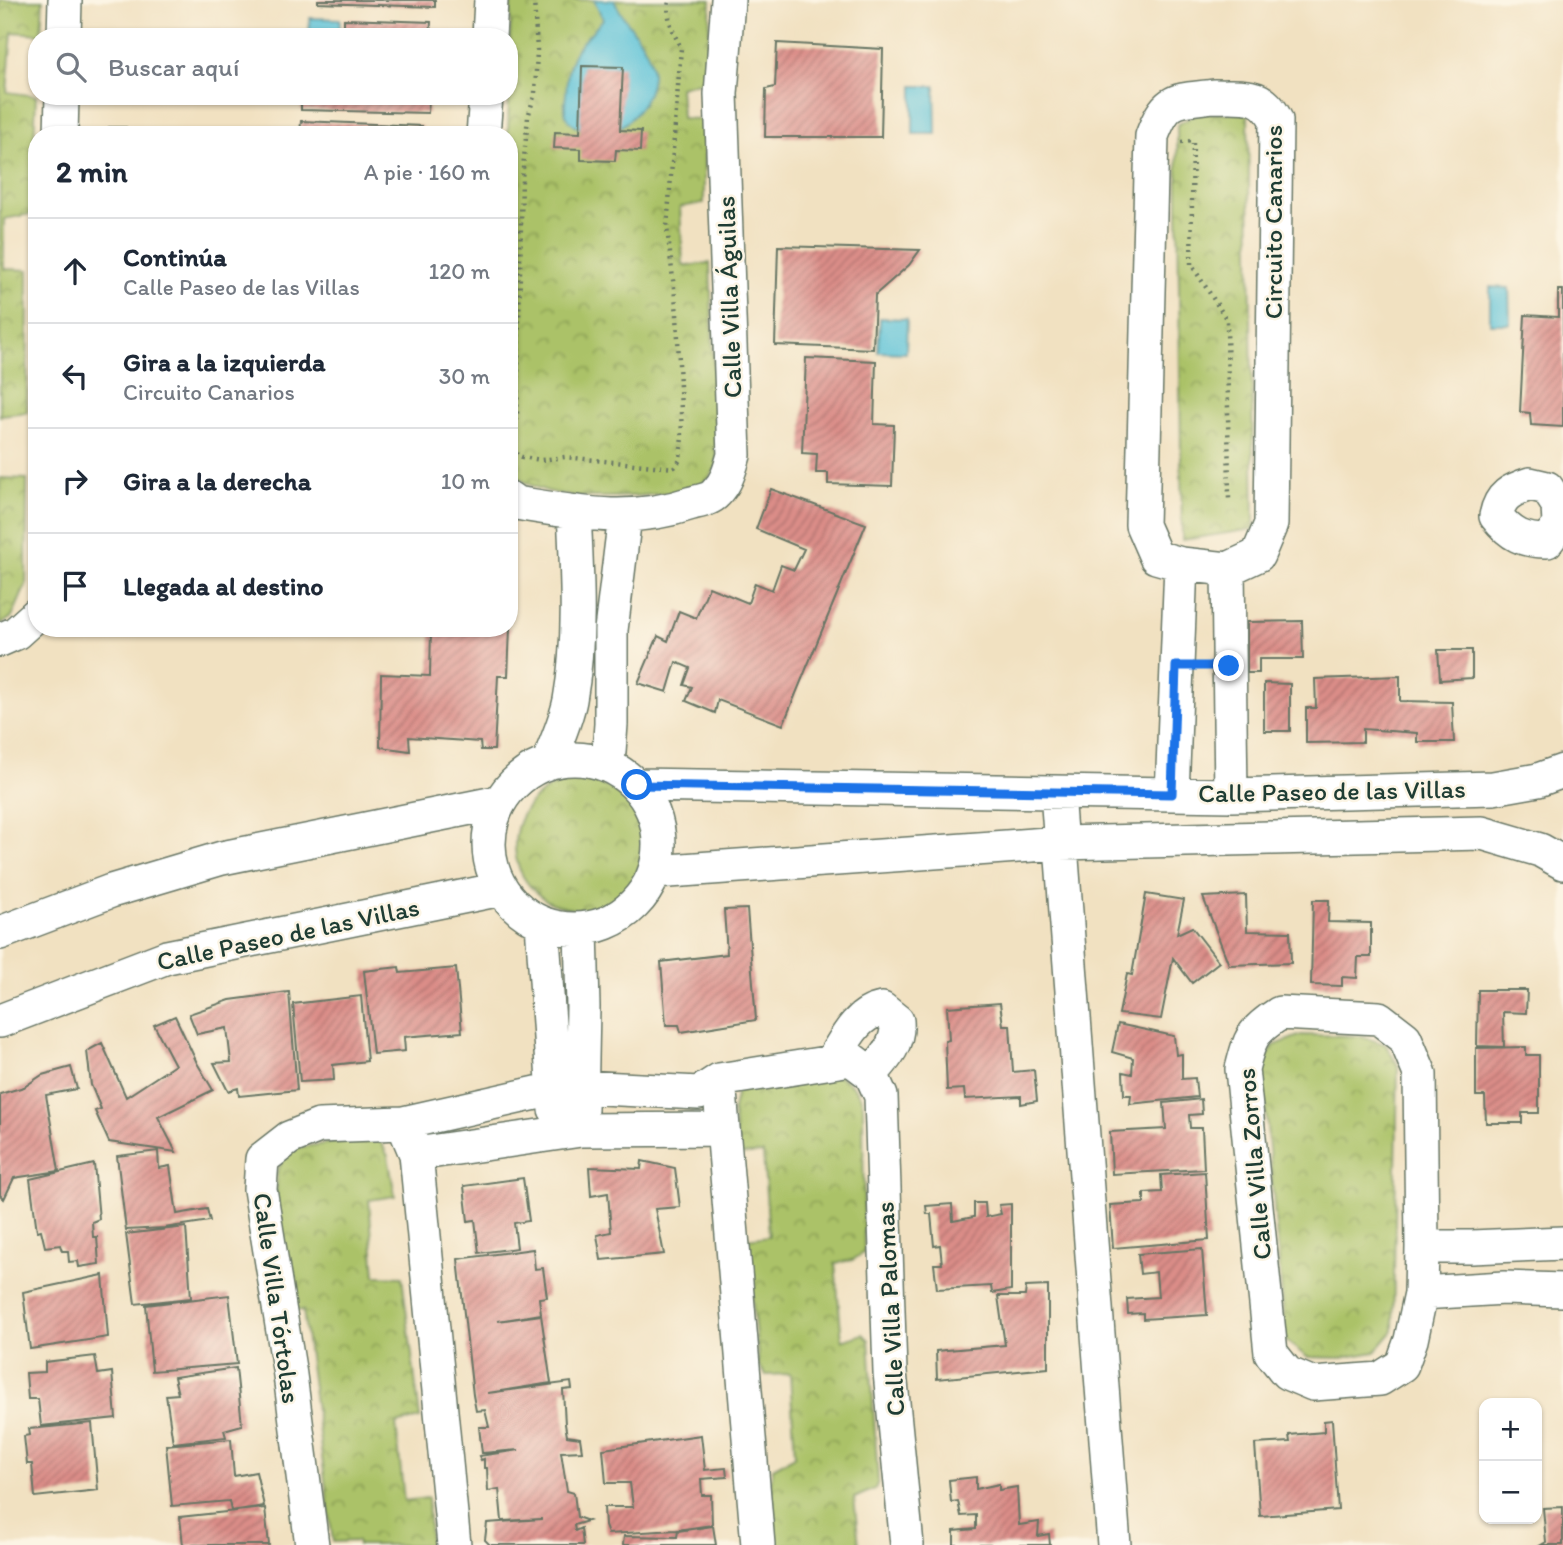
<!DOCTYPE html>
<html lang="es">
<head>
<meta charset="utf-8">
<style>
  body { margin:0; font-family:Itim,sans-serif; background:#f2f2f3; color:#1f2937 }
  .controls { position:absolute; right:21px; bottom:21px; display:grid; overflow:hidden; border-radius:14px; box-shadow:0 2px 5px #0004 }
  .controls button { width:63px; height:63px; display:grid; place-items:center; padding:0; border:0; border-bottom:2px solid #e0e1e3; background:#fff; color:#1f2937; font:35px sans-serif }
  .stop { position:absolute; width:21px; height:21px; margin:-16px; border:5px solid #1a73e8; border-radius:50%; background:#fff }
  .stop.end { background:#1a73e8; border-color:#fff; box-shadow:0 2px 7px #0008 }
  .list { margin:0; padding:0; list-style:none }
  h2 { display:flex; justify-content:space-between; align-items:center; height:91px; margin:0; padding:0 28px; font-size:30px }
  h2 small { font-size:23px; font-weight:400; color:#747a83 }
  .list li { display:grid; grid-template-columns:46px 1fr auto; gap:21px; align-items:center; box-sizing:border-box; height:105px; padding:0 28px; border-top:2px solid #e0e1e3 }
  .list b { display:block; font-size:26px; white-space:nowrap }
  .list p { margin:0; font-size:23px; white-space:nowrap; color:#747a83 }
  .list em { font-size:23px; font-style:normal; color:#747a83 }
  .icon { flex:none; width:38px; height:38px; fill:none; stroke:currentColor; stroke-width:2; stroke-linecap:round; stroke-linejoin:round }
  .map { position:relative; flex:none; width:1563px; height:1545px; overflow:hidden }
  .search { position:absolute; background:#fff; box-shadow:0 2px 5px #0004; left:28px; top:28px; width:490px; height:77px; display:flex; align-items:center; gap:18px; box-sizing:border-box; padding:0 24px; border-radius:28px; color:#747a83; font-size:26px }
  .panel { position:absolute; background:#fff; box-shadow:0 2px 5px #0004; left:28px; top:126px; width:490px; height:511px; border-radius:28px }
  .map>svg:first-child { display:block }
  .park { fill:url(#park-crowns); stroke:#65804e; stroke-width:2 }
  .water { fill:#5bc2d8; stroke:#3d8086; stroke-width:2 }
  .building { fill:url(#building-hatch) }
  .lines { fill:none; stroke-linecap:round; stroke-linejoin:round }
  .street-casing { stroke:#687665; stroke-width:36 }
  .path { stroke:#687665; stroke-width:4.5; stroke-dasharray:2 5; stroke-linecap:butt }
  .street { stroke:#fff; stroke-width:33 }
  .route { stroke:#1a73e8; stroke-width:9 }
  .labels { text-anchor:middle; stroke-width:5; stroke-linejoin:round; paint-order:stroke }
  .street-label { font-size:26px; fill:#1f3d34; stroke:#fcf5e5 }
</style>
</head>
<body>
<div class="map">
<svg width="1563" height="1545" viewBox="0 0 1563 1545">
  <defs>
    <pattern id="park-crowns" width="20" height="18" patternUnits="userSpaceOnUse" patternTransform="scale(1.75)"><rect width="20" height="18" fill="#abc267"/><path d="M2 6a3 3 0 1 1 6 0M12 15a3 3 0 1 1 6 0" fill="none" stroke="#8b9f56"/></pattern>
    <pattern id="building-hatch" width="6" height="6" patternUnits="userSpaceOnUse" patternTransform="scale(1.75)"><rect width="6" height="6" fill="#db8d88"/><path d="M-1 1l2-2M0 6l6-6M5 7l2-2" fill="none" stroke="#b17470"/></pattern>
  </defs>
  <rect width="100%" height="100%" fill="#fcf5e5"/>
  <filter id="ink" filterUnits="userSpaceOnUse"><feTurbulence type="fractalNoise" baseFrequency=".0143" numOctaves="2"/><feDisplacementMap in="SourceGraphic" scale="14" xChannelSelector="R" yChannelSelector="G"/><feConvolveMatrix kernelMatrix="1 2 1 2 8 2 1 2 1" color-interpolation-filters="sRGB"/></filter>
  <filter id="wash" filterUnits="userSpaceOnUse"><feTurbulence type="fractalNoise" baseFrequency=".00686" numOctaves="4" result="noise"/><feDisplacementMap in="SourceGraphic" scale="28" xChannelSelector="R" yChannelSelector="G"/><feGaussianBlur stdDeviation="1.57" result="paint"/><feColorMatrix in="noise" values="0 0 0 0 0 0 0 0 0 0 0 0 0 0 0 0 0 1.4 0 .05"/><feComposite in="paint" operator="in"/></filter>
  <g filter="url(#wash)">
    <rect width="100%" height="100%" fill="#f1e1c1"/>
    <path class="park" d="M0 0H43L41 34 12 32 7 92 36 96 31 214 4 219V269L28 270 27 412 1 415 0 417Z
      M511 0H711L706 80 680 87 682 118 704 120V203L680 207 683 266 710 263 717 466 701 490C656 494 536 513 509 466L508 135Z
      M1198 113H1248L1254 529 1182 540 1177 125Z
      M0 478 27 479 26 585 12 617 0 625Z
      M515 845a64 64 0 1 1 128 0a64 64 0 1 1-128 0Z
      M1301 1035 1359 1036 1385 1044 1398 1065 1393 1331 1375 1352 1342 1358 1307 1357 1286 1341 1262 1069 1273 1046Z
      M834 1073C847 1080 861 1090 863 1106L864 1253 852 1260 835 1263 842 1341 863 1334 869 1340 878 1481 875 1489 854 1498 859 1545H776L771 1482 773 1468 795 1456 790 1374 766 1375 759 1366 746 1239 769 1236 763 1153 738 1155 733 1109 737 1091Z
      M366 1138 380 1141 388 1156 395 1196 369 1200 375 1276 402 1277 420 1418 396 1424 404 1501 428 1498 430 1545H358L357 1541 333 1542 303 1310 287 1311 276 1208 277 1172 284 1157 295 1148Z"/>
    <path class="water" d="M594 0H614C625 26 653 45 652 76 651 98 630 128 607 132 598 134 590 131 581 129 574 126 568 122 566 115 564 109 565 101 566 94 567 81 567 68 573 57 579 41 593 33 603 19Z
      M310 18 340 19 339 37H309Z
      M913 86H935L936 134H913Z
      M1490 287 1509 288 1510 324H1490Z
      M880 318 907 319 906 353 878 352Z"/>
    <g id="blocks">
      <path class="building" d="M318 0H435V7L318 3Z
        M344 19 431 22 430 37H344Z
        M777 43 883 49 881 137H765L766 89 775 87Z
        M582 66 623 67 620 130 641 131 640 151 616 150 615 161 581 160V149L554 148 555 132 580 133Z
        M301 96H429L428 113 301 110Z
        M301 121 422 126 421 135H300Z
        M109 127H126V135H109Z
        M778 246 920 250 909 265 875 295 873 349 775 345Z
        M1558 290H1563V427L1531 425 1530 413 1520 412 1525 315 1558 317Z
        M806 358 876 361 874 424 894 425 892 486 828 484V473H816L817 454 802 453Z
        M771 489 866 524 783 725 718 700 715 713 686 701 692 687 684 685 690 668 676 662 667 692 638 683 658 636 668 641 679 611 696 618 709 587 748 603 755 583 772 590 781 565 794 570 804 549 756 529Z
        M1302 621 1303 659H1259V673H1247V622Z
        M431 628H510L508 676H498L494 750H481L480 742 409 737 410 751 380 747 381 674 430 676Z
        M1438 650H1472V678L1440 680Z
        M1400 676V701L1452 702 1454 742H1417V733L1363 729V742L1306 743V708H1316L1315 679Z
        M1264 683 1290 684V731H1264Z
        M1146 894 1184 900 1177 934 1192 927 1219 962 1192 983 1173 958 1161 1019 1119 1014 1127 974 1132 975Z
        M1246 895 1247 931 1290 932 1291 963 1229 965 1203 897Z
        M1313 900H1329L1328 922 1371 923V957H1358L1357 978 1342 977V986L1311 985Z
        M747 909 756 1020 681 1032 679 1025H666L661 962 727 954 724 910Z
        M399 967 400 973 456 968 462 1032 404 1037 405 1051 373 1054 364 971Z
        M1478 990H1527L1526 1013 1503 1012 1504 1047 1477 1046Z
        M289 992 297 1090 239 1096 238 1088 228 1091 214 1063 231 1062 227 1028 197 1034 189 1014 230 1000Z
        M361 996 367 1061 333 1065 334 1080 300 1082 293 1004Z
        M1000 1003 1003 1025H1010L1013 1072 1034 1070 1037 1101 1021 1104V1096L965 1099 964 1089 947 1090 945 1041 949 1040 947 1007Z
        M175 1016 197 1063 213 1090 158 1117 176 1152 109 1142 95 1111 101 1109 91 1085 87 1051 102 1043 126 1097 175 1065 154 1025Z
        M1118 1024 1174 1036 1176 1055 1182 1054V1079L1195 1078 1197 1097 1130 1104 1131 1095H1124L1123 1072 1132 1074 1133 1058 1112 1052Z
        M1526 1047V1055H1539V1113H1522V1123H1486L1485 1096H1476V1048Z
        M71 1067 77 1089 46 1095 59 1171 14 1178 4 1199 0 1195V1094L24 1087 42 1075Z
        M1201 1099 1202 1114 1189 1115 1190 1128H1202L1204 1169 1112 1174 1110 1132 1166 1129 1164 1103Z
        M158 1151 159 1168 170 1166 177 1214 207 1209 210 1221 164 1228 126 1230 117 1156Z
        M642 1161 675 1168 680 1207 655 1209 664 1254 601 1260 597 1235 611 1232 608 1193 591 1196 589 1167 641 1169Z
        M94 1164 99 1219 92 1222 93 1237H97L99 1264 79 1267 78 1261 69 1262 68 1251H62L60 1245 45 1247 41 1230 37 1231 30 1179Z
        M1205 1172 1209 1240 1113 1248 1110 1205 1144 1203V1193L1162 1192 1161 1175Z
        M523 1178 529 1221 514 1223 517 1248 479 1253 475 1220 468 1221 464 1186Z
        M974 1203H985L986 1217 1001 1214 999 1205 1011 1204V1290L992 1293 991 1286 937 1289 934 1264H942L940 1245 934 1246 931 1214H927L926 1206 952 1204 953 1221 974 1217Z
        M186 1227 191 1298 135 1304 126 1234Z
        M533 1249 535 1269 543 1268 547 1297 539 1298 541 1314 498 1321 541 1315 551 1383 488 1393 571 1382 572 1389 563 1390 565 1424 567 1436 580 1438 582 1451 561 1452 567 1491 574 1493 577 1517 588 1521 574 1525 575 1531 581 1528 583 1545H490L485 1540 487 1523 542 1519 502 1521 499 1489 488 1491 487 1468H484V1459L481 1460 479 1456 519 1450 482 1453 479 1427H489L485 1410 476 1411 473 1395 458 1259Z
        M1202 1249 1207 1315 1143 1319V1313L1128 1314 1127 1299 1158 1297 1156 1272 1140 1274 1138 1254Z
        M103 1275 108 1337 30 1349 23 1292Z
        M1048 1286V1368L937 1379 936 1351 1005 1345 998 1296H1025L1026 1287Z
        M229 1295 237 1364 152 1371 146 1305Z
        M95 1356 98 1374 112 1372 116 1418 41 1426 38 1399H28L26 1373 45 1372V1362Z
        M236 1368 242 1425 224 1430 226 1437 173 1443 166 1395 178 1394 174 1377Z
        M1332 1420 1338 1510 1260 1516 1255 1444 1290 1442 1289 1435 1324 1432V1421Z
        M92 1423 98 1490 35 1497 32 1464H27L24 1436 30 1435 29 1429Z
        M701 1435 705 1470 726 1468 727 1477 701 1479 702 1495H711L712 1525 677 1530 608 1534 605 1526 604 1507H633L630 1483H606L603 1449Z
        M231 1439 234 1476 256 1472 264 1506 231 1511 229 1501 172 1506 166 1445Z
        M976 1477V1489L999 1484V1490L1017 1487 1019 1525 1039 1522 1038 1536 1049 1534 1050 1545H954V1531L976 1529V1515L961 1516 958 1501 951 1502 949 1480Z
        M1563 1507V1545H1541L1546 1542 1543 1508Z
        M265 1508 269 1545H183L180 1517Z
        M713 1526 716 1545H623L624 1536 677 1537 678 1531Z"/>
    </g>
  </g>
  <g filter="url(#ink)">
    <use href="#blocks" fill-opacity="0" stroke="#687665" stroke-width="2"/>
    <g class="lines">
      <defs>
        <path id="street" d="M64 37 65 0
          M489 37 491 0
          M1214 96C1243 97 1262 91 1276 120L1271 524 1258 555 1228 569 1181 564 1156 557 1142 525 1152 136C1167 96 1176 101 1214 96Z
          M61 135 62 96
          M483 135 486 96
          M1530 484 1547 488 1558 505 1559 525 1547 541C1523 541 1511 535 1496 516 1500 495 1511 490 1530 484Z
          M509 498 516 503C579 513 630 524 692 503 700 501 711 499 716 493 727 482 730 469 734 455L721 94 728 0
          M1228 569 1231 795
          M0 640 16 633 37 614
          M489 844a85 85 0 1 1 170 0a85 85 0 1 1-170 0Z
          M549 761C556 742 566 721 570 700 581 639 577 574 574 512
          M608 765 611 724V630L625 516
          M637 785 1231 795 1493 788 1538 780 1563 771
          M1057 793 1114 1545
          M1172 794 1181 564
          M655 872 1061 843 1482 833 1540 850 1563 863
          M542 923 555 1109
          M0 933 111 891 222 858 500 802
          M1280 1013 1379 1018 1405 1038 1420 1074 1422 1247 1421 1293 1411 1340 1402 1365 1380 1379 1313 1384 1287 1373 1271 1353 1242 1069C1250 1037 1252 1031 1280 1013Z
          M0 1021 167 957 501 889
          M832 1061C845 1040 856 1014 882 1009L897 1021C899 1044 885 1058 871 1074
          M719 1080 758 1545
          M581 1110 583 1007 581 929
          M403 1123 416 1154 454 1545
          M416 1154 581 1130 722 1129
          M1422 1247H1472L1563 1243
          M1421 1293 1504 1288 1563 1290
          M312 1545 290 1375 260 1189 262 1159 289 1138 319 1126 403 1123 554 1089 581 1087 699 1093 719 1080 851 1059 871 1074 881 1096 890 1372 907 1545"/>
      </defs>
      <use href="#street" class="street-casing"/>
      <path class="path" d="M534 0 537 50 535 93 528 117 522 178 517 416 513 446 517 455 522 457 541 460 565 457 674 468 680 460 682 436 677 314 667 227 681 48C673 31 666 19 669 0
        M1181 142 1193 141 1191 264 1227 320 1229 503"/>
      <use href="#street" class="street"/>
    </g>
  </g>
  <g class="lines" filter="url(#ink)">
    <path class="route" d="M637 785 1172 794 1176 666H1229"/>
  </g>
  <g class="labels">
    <g class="street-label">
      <text transform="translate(1273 222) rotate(-90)" y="9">Circuito Canarios</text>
      <text transform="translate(729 297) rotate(-92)" y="9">Calle Villa Águilas</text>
      <text transform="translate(1332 791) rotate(-1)" y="9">Calle Paseo de las Villas</text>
      <text transform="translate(288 934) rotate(-12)" y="9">Calle Paseo de las Villas</text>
      <text transform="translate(1254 1164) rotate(-95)" y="9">Calle Villa Zorros</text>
      <text transform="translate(277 1298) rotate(82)" y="9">Calle Villa Tórtolas</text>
      <text transform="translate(890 1309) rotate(-93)" y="9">Calle Villa Palomas</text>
    </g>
  </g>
</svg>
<div class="controls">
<button>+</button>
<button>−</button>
</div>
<div class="stop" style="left:637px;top:785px"></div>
<div class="stop end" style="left:1229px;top:666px"></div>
<div class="search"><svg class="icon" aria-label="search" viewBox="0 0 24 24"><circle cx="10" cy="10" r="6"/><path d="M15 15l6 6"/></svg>Buscar aquí</div>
<section class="panel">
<h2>2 min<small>A pie · 160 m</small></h2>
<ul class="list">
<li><svg class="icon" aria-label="ahead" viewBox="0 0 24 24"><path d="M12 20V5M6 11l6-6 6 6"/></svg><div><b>Continúa</b><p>Calle Paseo de las Villas</p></div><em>120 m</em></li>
<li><svg class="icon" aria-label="left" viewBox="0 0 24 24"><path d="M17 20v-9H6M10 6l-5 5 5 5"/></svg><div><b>Gira a la izquierda</b><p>Circuito Canarios</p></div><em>30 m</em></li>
<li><svg class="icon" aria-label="right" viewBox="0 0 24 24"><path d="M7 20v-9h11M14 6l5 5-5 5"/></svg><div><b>Gira a la derecha</b></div><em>10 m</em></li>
<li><svg class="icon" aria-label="arrive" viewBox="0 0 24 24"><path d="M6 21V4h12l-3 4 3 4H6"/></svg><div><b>Llegada al destino</b></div></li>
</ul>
</section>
</div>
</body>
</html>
